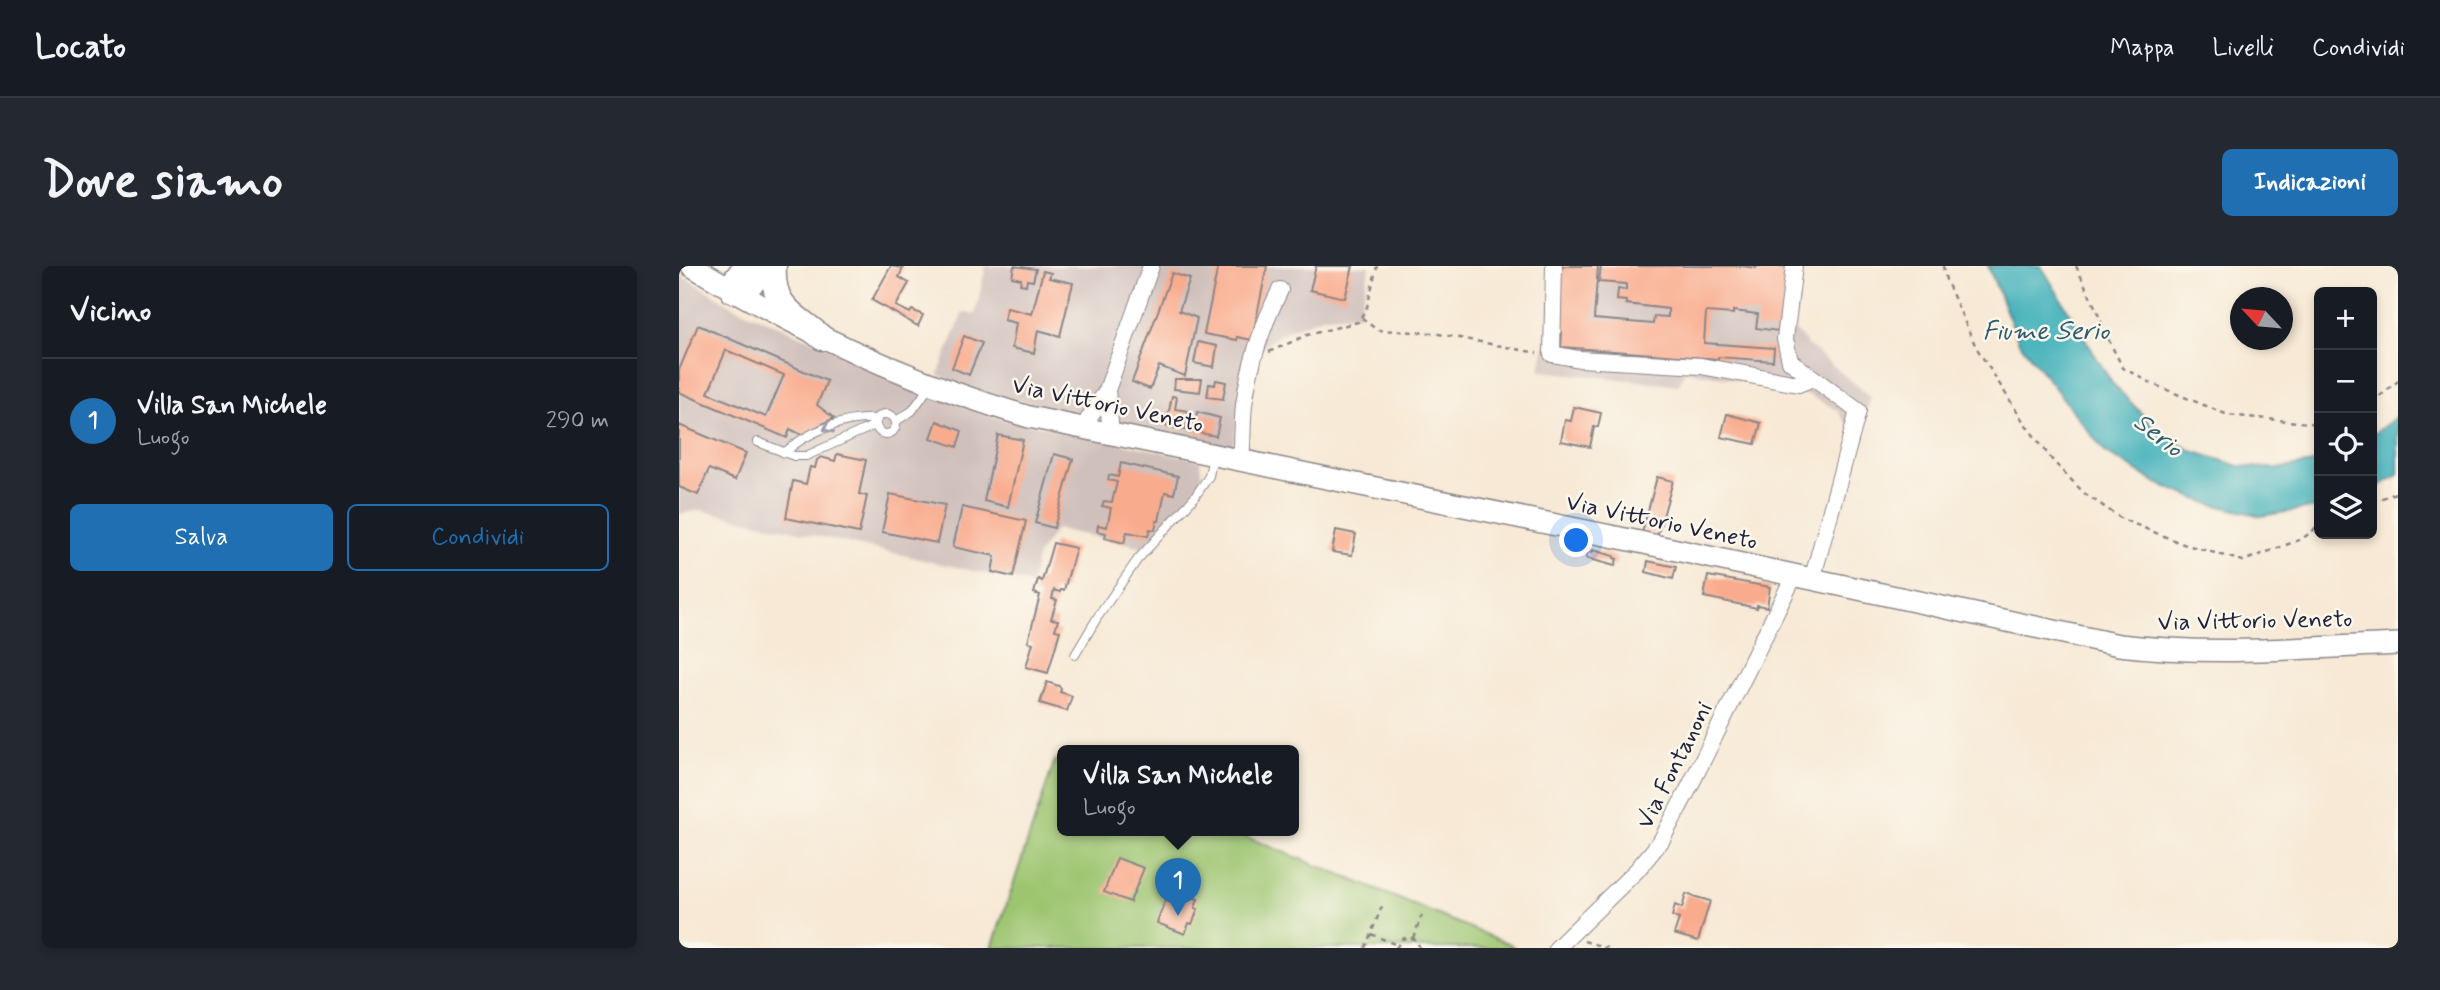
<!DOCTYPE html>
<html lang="it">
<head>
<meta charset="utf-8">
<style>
  body { margin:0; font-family:Mynerve,sans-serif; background:#242831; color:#f1f3f6 }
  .controls { position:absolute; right:21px; top:21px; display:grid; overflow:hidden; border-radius:10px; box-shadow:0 4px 10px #0003 }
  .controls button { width:63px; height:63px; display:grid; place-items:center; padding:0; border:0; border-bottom:2px solid #363941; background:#171b24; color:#f1f3f6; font:35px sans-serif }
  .compass { position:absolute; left:1551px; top:21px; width:63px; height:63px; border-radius:50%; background:#171b24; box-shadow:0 4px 10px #0003; rotate:296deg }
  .you { position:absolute; left:898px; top:275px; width:24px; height:24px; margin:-18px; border:5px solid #fff; border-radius:50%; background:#1a73e8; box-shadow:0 0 0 10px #1a73e833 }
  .badge { display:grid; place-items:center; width:46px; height:46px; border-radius:50%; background:#1f6fb2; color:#fff; font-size:23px; font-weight:700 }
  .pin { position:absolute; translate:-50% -58px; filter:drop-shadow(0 2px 4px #0008) }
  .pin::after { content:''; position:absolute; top:37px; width:24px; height:21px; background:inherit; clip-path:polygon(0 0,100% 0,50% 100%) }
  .popup { position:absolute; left:378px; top:479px; width:242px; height:91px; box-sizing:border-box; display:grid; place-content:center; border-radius:10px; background:#171b24; filter:drop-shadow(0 2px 5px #0005); font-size:23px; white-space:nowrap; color:#9ea1a6 }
  .popup b { font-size:26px; color:#f1f3f6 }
  .popup::after { content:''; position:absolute; left:50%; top:100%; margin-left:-14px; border:14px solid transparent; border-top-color:#171b24 }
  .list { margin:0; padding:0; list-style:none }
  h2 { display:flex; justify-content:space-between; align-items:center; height:91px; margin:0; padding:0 28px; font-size:30px }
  h2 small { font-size:23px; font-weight:400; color:#9ea1a6 }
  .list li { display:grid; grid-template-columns:46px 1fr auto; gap:21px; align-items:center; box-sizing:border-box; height:126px; padding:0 28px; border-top:2px solid #363941 }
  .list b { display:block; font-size:26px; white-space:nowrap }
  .list p { margin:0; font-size:23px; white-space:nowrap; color:#9ea1a6 }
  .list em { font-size:23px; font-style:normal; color:#9ea1a6 }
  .actions { display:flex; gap:14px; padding:21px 28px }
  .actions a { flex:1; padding:16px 0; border:2px solid #1f6fb2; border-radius:10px; text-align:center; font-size:24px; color:#1f6fb2 }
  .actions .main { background:#1f6fb2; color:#fff }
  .icon { flex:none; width:38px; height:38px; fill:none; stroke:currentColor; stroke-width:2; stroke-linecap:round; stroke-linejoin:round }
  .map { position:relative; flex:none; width:1719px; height:682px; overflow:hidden; border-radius:10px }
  header { display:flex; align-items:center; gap:42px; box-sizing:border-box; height:98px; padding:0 35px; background:#171b24; border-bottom:2px solid #363941 }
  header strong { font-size:33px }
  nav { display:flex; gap:38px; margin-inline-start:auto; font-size:24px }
  .intro { display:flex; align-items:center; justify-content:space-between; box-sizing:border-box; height:168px; padding:0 42px }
  h1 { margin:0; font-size:49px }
  .button { padding:18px 32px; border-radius:10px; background:#1f6fb2; color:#fff; font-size:24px; font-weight:700 }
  main { display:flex; gap:42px; padding:0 42px }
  aside { flex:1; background:#171b24; border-radius:10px; box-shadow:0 4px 10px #0003 }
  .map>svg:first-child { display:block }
  .industrial { fill:#d0c0bc }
  .green { fill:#9cc570; stroke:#5f7456; stroke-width:2 }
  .water { fill:#40b0ba; stroke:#31697a; stroke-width:2 }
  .building { fill:#f9ab8d; fill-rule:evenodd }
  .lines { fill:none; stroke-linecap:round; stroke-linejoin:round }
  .service-casing { stroke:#8c8688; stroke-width:10 }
  .minor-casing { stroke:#8c8688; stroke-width:18 }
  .secondary-casing { stroke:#8c8688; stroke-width:24 }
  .trunk-casing { stroke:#8c8688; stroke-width:27 }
  .path { stroke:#8c8688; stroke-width:2.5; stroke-dasharray:5 5; stroke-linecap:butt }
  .service { stroke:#fff; stroke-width:8 }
  .minor { stroke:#fff; stroke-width:16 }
  .secondary { stroke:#fff; stroke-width:21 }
  .trunk { stroke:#fff; stroke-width:24 }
  .oneway { stroke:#9c9ca7 }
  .labels { text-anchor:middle; stroke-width:5; stroke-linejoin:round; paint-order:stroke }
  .street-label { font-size:24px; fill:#22223b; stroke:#fbf7ec }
  .water-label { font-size:26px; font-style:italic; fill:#2e5b6e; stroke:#fbf7ec }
</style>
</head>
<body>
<header>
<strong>Locato</strong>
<nav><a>Mappa</a><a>Livelli</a><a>Condividi</a></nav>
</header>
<div class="intro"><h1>Dove siamo</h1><a class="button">Indicazioni</a></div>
<main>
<aside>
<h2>Vicino<small></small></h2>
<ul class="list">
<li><span class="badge">1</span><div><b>Villa San Michele</b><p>Luogo</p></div><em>290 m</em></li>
</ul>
<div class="actions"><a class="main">Salva</a><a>Condividi</a></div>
</aside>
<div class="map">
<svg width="1719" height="682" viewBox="0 0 1719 682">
  <rect width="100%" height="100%" fill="#fbf7ec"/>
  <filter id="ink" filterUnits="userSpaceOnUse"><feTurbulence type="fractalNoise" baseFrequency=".0143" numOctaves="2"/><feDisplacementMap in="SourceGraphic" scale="14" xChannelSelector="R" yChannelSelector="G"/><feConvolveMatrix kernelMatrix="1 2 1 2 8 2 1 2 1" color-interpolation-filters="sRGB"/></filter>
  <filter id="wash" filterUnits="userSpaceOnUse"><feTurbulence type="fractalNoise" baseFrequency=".00686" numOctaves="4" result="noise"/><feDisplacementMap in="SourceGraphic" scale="28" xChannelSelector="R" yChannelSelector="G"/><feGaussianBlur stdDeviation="1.57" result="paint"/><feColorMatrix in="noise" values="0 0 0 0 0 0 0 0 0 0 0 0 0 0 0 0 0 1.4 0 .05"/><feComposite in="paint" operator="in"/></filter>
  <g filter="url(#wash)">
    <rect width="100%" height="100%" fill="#f7e9d5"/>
    <path class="industrial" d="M307 0H691L680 48 646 50 607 65 569 90 554 181 302 126 259 109 284 46 296 49Z
      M872 0H1122L1115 63 1129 79 1192 131 1184 159 1169 160 1158 144 1127 128 1006 104 1000 119 861 105 870 53Z
      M0 8 55 41 304 148 521 194 523 215 465 281 377 263 359 289 352 318 22 244 0 248Z"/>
    <path class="green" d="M376 494 383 497 384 564H550L831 678 835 682H313Z"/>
    <path class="water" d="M1309 0H1362L1433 117 1483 169 1513 185 1560 200 1598 203 1640 196V241L1582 250 1528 237 1480 218 1426 186 1340 76Z
      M1719 150V209L1693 224V169Z"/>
    <g id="blocks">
      <path class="building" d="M212 0 224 2 220 11 230 17 217 40 231 47 233 44 244 49 239 60 193 34Z
        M335 0 357 3 354 15 348 14 347 19 341 18 342 13 333 11Z
        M539 0H588L573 74 558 71V74L525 68Z
        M637 0H674L666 32 631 24Z
        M881 0H919L915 53 974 58 975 50 989 51V43L947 38V35L938 34 939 23 947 24V18L920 16 922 0H1063L1077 2 1078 0H1109L1099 65 1077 62 1079 48 1054 45V48L1027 46 1025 77 1095 82 1094 95 1039 91V93L882 81 883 66 876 65Z
        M364 5 372 7 370 12 394 17 381 70 359 64 355 87 333 82 337 57 325 54 328 42 353 48Z
        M493 7 511 13 500 45 518 52 506 110 480 100 471 123 453 116Z
        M19 59 148 115 138 139 155 152 123 169 111 163 108 172 0 126V104ZM47 84 105 109 87 151 29 127Z
        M285 70 303 77 290 109 273 102Z
        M519 76 538 80 535 101 515 97Z
        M496 113H523L521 126 495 123Z
        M537 114 547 116 544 133 528 131 530 118 536 119Z
        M493 130 498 131 496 143 510 145 507 164 487 160Z
        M895 141 922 147 919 161H915L911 181 882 175 886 154 892 155Z
        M518 146 541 152 537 170 515 166Z
        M1048 148 1082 157 1076 178 1042 171Z
        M258 155 283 165 278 181 252 172Z
        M0 159 67 187 56 214 30 203 19 229 0 221Z
        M319 169 344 174 329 241 305 235Z
        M158 188 187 194 180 228 188 230 180 267 107 252 114 215 127 218 131 201 136 202 138 194 142 191 156 195Z
        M375 188 394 193 375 262 356 257Z
        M442 197 499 210 495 228 486 226 480 255H478L476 264 471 263 469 270 448 266 445 277 426 272 427 267 418 265 419 259 428 261 432 242 423 240 425 235 433 236 438 216 429 214 430 209 439 211Z
        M978 211 994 215 978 271 963 267Z
        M211 228 266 239 258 277 203 266Z
        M283 241 347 255 334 311 313 306 316 290 274 281Z
        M657 264 677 268 673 289 653 286Z
        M374 277 397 282 385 324H382L381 326 375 324 373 333 378 334 372 353 379 354 376 364 381 365 369 407 347 401 354 377 349 376 361 329 355 327 359 313 363 315Z
        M914 284 935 290V292L938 293 936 300 907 292 909 286 913 287Z
        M969 295 997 301 994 313 967 306Z
        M1029 310 1091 321 1088 341 1078 339V342L1025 331Z
        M368 416 380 420 382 423 381 426 393 430 388 445 361 437Z
        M438 592 465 602 451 636 425 626Z
        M491 622 519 633 516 642 519 643 513 658 510 657 506 668 478 657Z
        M1007 628 1031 635 1019 675 995 668 1000 653 993 650 996 639 1003 642Z"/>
    </g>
  </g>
  <g filter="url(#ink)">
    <use href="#blocks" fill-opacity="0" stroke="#8c8688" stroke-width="2"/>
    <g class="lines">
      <defs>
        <path id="service" d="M197 158a10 10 0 1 1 20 0a10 10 0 1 1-20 0Z
          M217 155 233 145 251 120
          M79 176 115 190H127L196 159
          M105 187C129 165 166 151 198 153
          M396 389 418 352 459 293 515 232 530 210 534 190"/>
        <path id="minor" d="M875 0 873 88 900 93 1022 100 1119 118 1127 115 1131 111
          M1115 0 1106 73 1111 95 1179 145 1133 314
          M428 124 431 157 430 167
          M406 162 410 152 428 124 472 0
          M562 194C564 176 563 157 565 139 570 99 583 60 601 24
          M878 682 958 604 982 575 1010 522 1115 310"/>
        <path id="secondary" d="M13 0C119 64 231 116 350 151L951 274 1440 379C1533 390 1626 382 1719 378"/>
        <path id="trunk" d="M67 0 57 13 54 25 67 22 91 0
          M95 0C92 42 116 48 143 72"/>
      </defs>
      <use href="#service" class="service-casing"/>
      <use href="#minor" class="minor-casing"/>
      <use href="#secondary" class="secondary-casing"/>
      <use href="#trunk" class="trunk-casing"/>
      <path class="path" d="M1264 0 1267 14 1297 81 1344 155 1374 195 1405 227 1443 253 1504 278 1564 295 1623 273 1640 260
        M1397 0 1418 45 1427 69 1444 102 1476 119 1549 149 1640 158
        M683 52 698 64 755 67 858 87
        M590 86 628 69 679 56 688 41 698 0
        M1693 137 1719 115
        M1693 236 1719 226
        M692 668 718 679
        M734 672 743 649
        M905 675 928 682
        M686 682 704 638
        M717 682 723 673 730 671 737 674 741 682"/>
      <use href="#service" class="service"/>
      <use href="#minor" class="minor"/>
      <use href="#secondary" class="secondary"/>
      <use href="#trunk" class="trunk"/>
    </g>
    <defs><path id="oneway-chevron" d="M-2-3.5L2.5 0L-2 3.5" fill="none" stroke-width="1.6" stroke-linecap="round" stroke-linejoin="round" transform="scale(1.75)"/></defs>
    <use class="oneway" href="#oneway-chevron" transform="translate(149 162) rotate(155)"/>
  </g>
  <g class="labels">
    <g class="street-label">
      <text transform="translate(429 138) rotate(12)" y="8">Via Vittorio Veneto</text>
      <text transform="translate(983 255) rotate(12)" y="8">Via Vittorio Veneto</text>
      <text transform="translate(1576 354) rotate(-1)" y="8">Via Vittorio Veneto</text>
      <text transform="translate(995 499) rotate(-63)" y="8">Via Fontanoni</text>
    </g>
    <g class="water-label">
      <text x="1367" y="73">Fiume Serio</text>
      <text transform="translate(1480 168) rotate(38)" y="9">Serio</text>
    </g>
  </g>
</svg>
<div class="controls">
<button>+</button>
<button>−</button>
<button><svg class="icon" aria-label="locate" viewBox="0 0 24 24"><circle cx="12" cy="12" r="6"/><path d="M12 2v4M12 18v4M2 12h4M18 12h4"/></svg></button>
<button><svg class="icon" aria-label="layers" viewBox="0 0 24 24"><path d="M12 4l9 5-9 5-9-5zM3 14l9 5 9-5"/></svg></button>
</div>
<svg class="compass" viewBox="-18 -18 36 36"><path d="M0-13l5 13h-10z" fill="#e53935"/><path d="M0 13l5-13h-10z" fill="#9ea1a6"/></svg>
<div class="you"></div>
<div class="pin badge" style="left:499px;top:650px">1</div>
<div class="popup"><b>Villa San Michele</b>Luogo</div>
</div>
</main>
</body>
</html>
